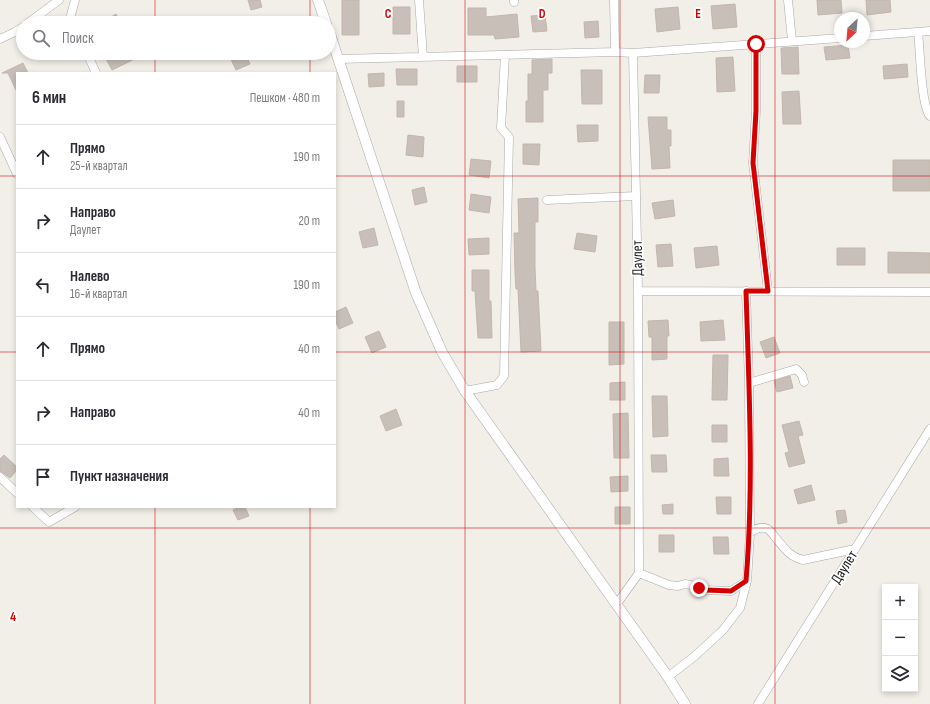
<!DOCTYPE html>
<html lang="ru">
<head>
<meta charset="utf-8">
<style>
  body { margin:0; font-family:"Sofia Sans Condensed",sans-serif; background:#f7f7f7; color:#2b2b33 }
  .controls { position:absolute; right:12px; bottom:12px; display:grid; overflow:hidden; border-radius:0px; box-shadow:0 2px 6px #0003 }
  .controls button { width:36px; height:36px; display:grid; place-items:center; padding:0; border:0; border-bottom:1px solid #e1e1e2; background:#fff; color:#2b2b33; font:20px sans-serif }
  .compass { position:absolute; left:834px; top:12px; width:36px; height:36px; border-radius:50%; background:#fff; box-shadow:0 2px 6px #0003; rotate:206deg }
  .stop { position:absolute; width:12px; height:12px; margin:-9px; border:3px solid #d40000; border-radius:50%; background:#fff }
  .stop.end { background:#d40000; border-color:#fff; box-shadow:0 1px 4px #0008 }
  .list { margin:0; padding:0; list-style:none }
  h2 { display:flex; justify-content:space-between; align-items:center; height:52px; margin:0; padding:0 16px; font-size:17px }
  h2 small { font-size:13px; font-weight:400; color:#7c7c81 }
  .list li { display:grid; grid-template-columns:26px 1fr auto; gap:12px; align-items:center; box-sizing:border-box; height:64px; padding:0 16px; border-top:1px solid #e1e1e2 }
  .list b { display:block; font-size:15px; white-space:nowrap }
  .list p { margin:0; font-size:13px; white-space:nowrap; color:#7c7c81 }
  .list em { font-size:13px; font-style:normal; color:#7c7c81 }
  .icon { flex:none; width:22px; height:22px; fill:none; stroke:currentColor; stroke-width:2; stroke-linecap:round; stroke-linejoin:round }
  .map { position:relative; flex:none; width:930px; height:704px; overflow:hidden }
  .search { position:absolute; background:#fff; box-shadow:0 2px 6px #0003; left:16px; top:16px; width:320px; height:44px; display:flex; align-items:center; gap:10px; box-sizing:border-box; padding:0 14px; border-radius:22px; color:#7c7c81; font-size:15px }
  .panel { position:absolute; background:#fff; box-shadow:0 2px 6px #0003; left:16px; top:72px; width:320px; height:436px; border-radius:0px }
  .map>svg:first-child { display:block }
  .building { fill:#c7bfb8; stroke:#c4b6ab }
  .lines { fill:none; stroke-linecap:round; stroke-linejoin:round }
  .minor-casing { stroke:#a9a9a9; stroke-width:9 }
  .tertiary-casing { stroke:#a9a9a9; stroke-width:11 }
  .minor { stroke:#fff; stroke-width:8 }
  .tertiary { stroke:#fff; stroke-width:10 }
  .route { stroke:#d40000; stroke-width:5 }
  .grid { fill:none; stroke:#d40000; stroke-width:1; stroke-opacity:0.55 }
  .labels { text-anchor:middle; stroke-width:3.5; stroke-linejoin:round; paint-order:stroke }
  .street-label { font-size:15px; fill:#222; stroke:#fff }
  .grid-label { font-size:13px; text-anchor:middle; font-weight:bold; fill:#d40000; stroke:#fff; stroke-width:3.5; stroke-linejoin:round; paint-order:stroke }
</style>
</head>
<body>
<div class="map">
<svg width="930" height="704" viewBox="0 0 930 704">
  <rect width="100%" height="100%" fill="#f2efe9"/>
  <path class="building" d="M248 0H260L262 7 251 10Z
    M342 0H359V35H342Z
    M817 0H841L842 13 818 15Z
    M866 0H890L891 12 867 15Z
    M735 4 737 27 713 29 711 6Z
    M393 7H410V34H393Z
    M678 7 680 29 657 32 655 9Z
    M468 8H486V17L517 14 519 37 495 39 494 35H468Z
    M116 14 121 23H101Z
    M545 15 547 31 533 32 531 16Z
    M598 21 599 37 585 38 584 22Z
    M848 45 850 58 826 60 824 47Z
    M798 47 799 74H782L781 48Z
    M103 53H147L112 70Z
    M233 53H245L250 64 236 70 229 55Z
    M733 57 735 91 717 92 716 58Z
    M552 59V73H548V90H543V122H526V101H528V74H532V60Z
    M23 63 28 73H17V92L8 73H2Z
    M907 64 908 77 884 79 883 66Z
    M457 66H477V82H457Z
    M396 69H417V85H397Z
    M581 70H602V104H582Z
    M384 73V86L369 87 368 74Z
    M645 75H660L659 93H644Z
    M799 91 801 124H783L782 92Z
    M397 101H404V117H397Z
    M648 117H667V130H671V146H669L670 168 652 169Z
    M577 125H598V141L578 142Z
    M408 135 424 137 423 157 406 155Z
    M523 144H540L539 165 523 164Z
    M471 159 491 161 489 178 469 175Z
    M893 160H930V191H893Z
    M424 187 427 202 415 205 412 190Z
    M471 194 491 197 489 213 469 210Z
    M538 198V222H535V267L536 291H538L541 351 521 352 518 289H516L515 273 514 233H519L518 199Z
    M673 200 675 216 655 219 652 203Z
    M374 228 378 245 363 248 359 232Z
    M577 233 597 236 595 252 574 249Z
    M489 238V254L469 255 468 239Z
    M671 244 673 266 658 267 656 245Z
    M717 246 719 265 696 268 694 248Z
    M837 248H865V265H837Z
    M888 252 930 253V273H888Z
    M472 270H489V301H491L492 338H478L475 291H472Z
    M346 307 353 323 339 329 335 320V312Z
    M668 320 669 336H667V359L652 360V337H649L648 321Z
    M723 320 725 340 701 341 700 322Z
    M609 322H624V364L609 365Z
    M379 331 386 347 372 353 365 337Z
    M774 337 780 353 766 358 760 342Z
    M713 355H728L727 400H712Z
    M790 376 793 388 777 392 774 381Z
    M625 382V400H610V383Z
    M652 396H667L668 436 653 437Z
    M396 409 402 425 386 431 380 416Z
    M628 413 629 458H614L613 414Z
    M799 421 803 435 798 436 805 463 789 467 785 453 789 452 782 425Z
    M712 425H727V442H712Z
    M4 455 17 467V470L10 478 0 471V459Z
    M651 455H666L667 472H652Z
    M728 458 729 476H714V459Z
    M628 476V491L611 492 610 477Z
    M811 485 815 500 798 504 794 490Z
    M716 497H731V514H717Z
    M673 504V514H663L662 505Z
    M239 507H245L249 516 238 520 233 510Z
    M615 507H630V524H615Z
    M845 510 847 522 838 524 836 511Z
    M659 535H674V552H659Z
    M713 537H728L729 554H714Z"/>
  <g class="lines">
    <defs>
      <path id="minor" d="M419 0 423 57
        M514 0V2
        M614 0 615 52 633 53 638 291 930 292
        M788 0 792 41
        M28 23 59 0
        M73 23 71 15 75 0
        M918 32C920 47 921 107 930 116
        M864 36 930 31
        M0 39 15 32 23 27
        M756 44V111L753 163 768 291
        M87 53 96 73
        M633 53 840 38
        M338 59 615 52
        M0 137 17 174
        M547 200 636 196
        M746 291 749 383 750 533C755 529 762 526 768 529 770 531 773 534 774 536 783 546 789 557 803 560L855 549
        M749 383 796 369 802 375 804 382
        M465 391 497 385 504 376 509 137 501 128 505 55
        M0 477 17 493
        M33 507 49 522 75 507
        M639 573 669 585 678 586 685 584 691 585 706 590 731 591 747 581
        M616 605 639 573 638 291
        M668 677 696 655 723 630 740 608 747 581 750 533
        M758 704 930 429"/>
      <path id="tertiary" d="M318 0 326 23
        M329 31 416 293 442 352 465 391 668 677 685 704"/>
    </defs>
    <use href="#minor" class="minor-casing"/>
    <use href="#tertiary" class="tertiary-casing"/>
    <use href="#minor" class="minor"/>
    <use href="#tertiary" class="tertiary"/>
  </g>
  <g class="lines">
    <path class="route" d="M699 588 706 590 731 591 746 581C754 485 749 388 746 291H768L753 163 756 111V44"/>
  </g>
  <path class="grid" d="M155 0V23M310 0V23M465 0V704M620 0V704M775 0V704M155 53V73M310 53V73M0 176H17M335 176H930M0 352H17M335 352H930M155 507V704M310 507V704M0 528H930"/>
  <g class="labels">
    <g class="street-label">
      <text transform="translate(637 258) rotate(-91)" y="5">Даулет</text>
      <text transform="translate(844 567) rotate(-58)" y="5">Даулет</text>
    </g>
  </g>
  <g class="grid-label">
    <text x="388" y="18">C</text>
    <text x="542" y="18">D</text>
    <text x="698" y="18">E</text>
    <text x="13" y="621">4</text>
  </g>
</svg>
<div class="controls">
<button>+</button>
<button>−</button>
<button><svg class="icon" aria-label="layers" viewBox="0 0 24 24"><path d="M12 4l9 5-9 5-9-5zM3 14l9 5 9-5"/></svg></button>
</div>
<svg class="compass" viewBox="-18 -18 36 36"><path d="M0-13l5 13h-10z" fill="#e53935"/><path d="M0 13l5-13h-10z" fill="#7c7c81"/></svg>
<div class="stop" style="left:756px;top:44px"></div>
<div class="stop end" style="left:699px;top:588px"></div>
<div class="search"><svg class="icon" aria-label="search" viewBox="0 0 24 24"><circle cx="10" cy="10" r="6"/><path d="M15 15l6 6"/></svg>Поиск</div>
<section class="panel">
<h2>6 мин<small>Пешком · 480 m</small></h2>
<ul class="list">
<li><svg class="icon" aria-label="ahead" viewBox="0 0 24 24"><path d="M12 20V5M6 11l6-6 6 6"/></svg><div><b>Прямо</b><p>25-й квартал</p></div><em>190 m</em></li>
<li><svg class="icon" aria-label="right" viewBox="0 0 24 24"><path d="M7 20v-9h11M14 6l5 5-5 5"/></svg><div><b>Направо</b><p>Даулет</p></div><em>20 m</em></li>
<li><svg class="icon" aria-label="left" viewBox="0 0 24 24"><path d="M17 20v-9H6M10 6l-5 5 5 5"/></svg><div><b>Налево</b><p>16-й квартал</p></div><em>190 m</em></li>
<li><svg class="icon" aria-label="ahead" viewBox="0 0 24 24"><path d="M12 20V5M6 11l6-6 6 6"/></svg><div><b>Прямо</b></div><em>40 m</em></li>
<li><svg class="icon" aria-label="right" viewBox="0 0 24 24"><path d="M7 20v-9h11M14 6l5 5-5 5"/></svg><div><b>Направо</b></div><em>40 m</em></li>
<li><svg class="icon" aria-label="arrive" viewBox="0 0 24 24"><path d="M6 21V4h12l-3 4 3 4H6"/></svg><div><b>Пункт назначения</b></div></li>
</ul>
</section>
</div>
</body>
</html>
